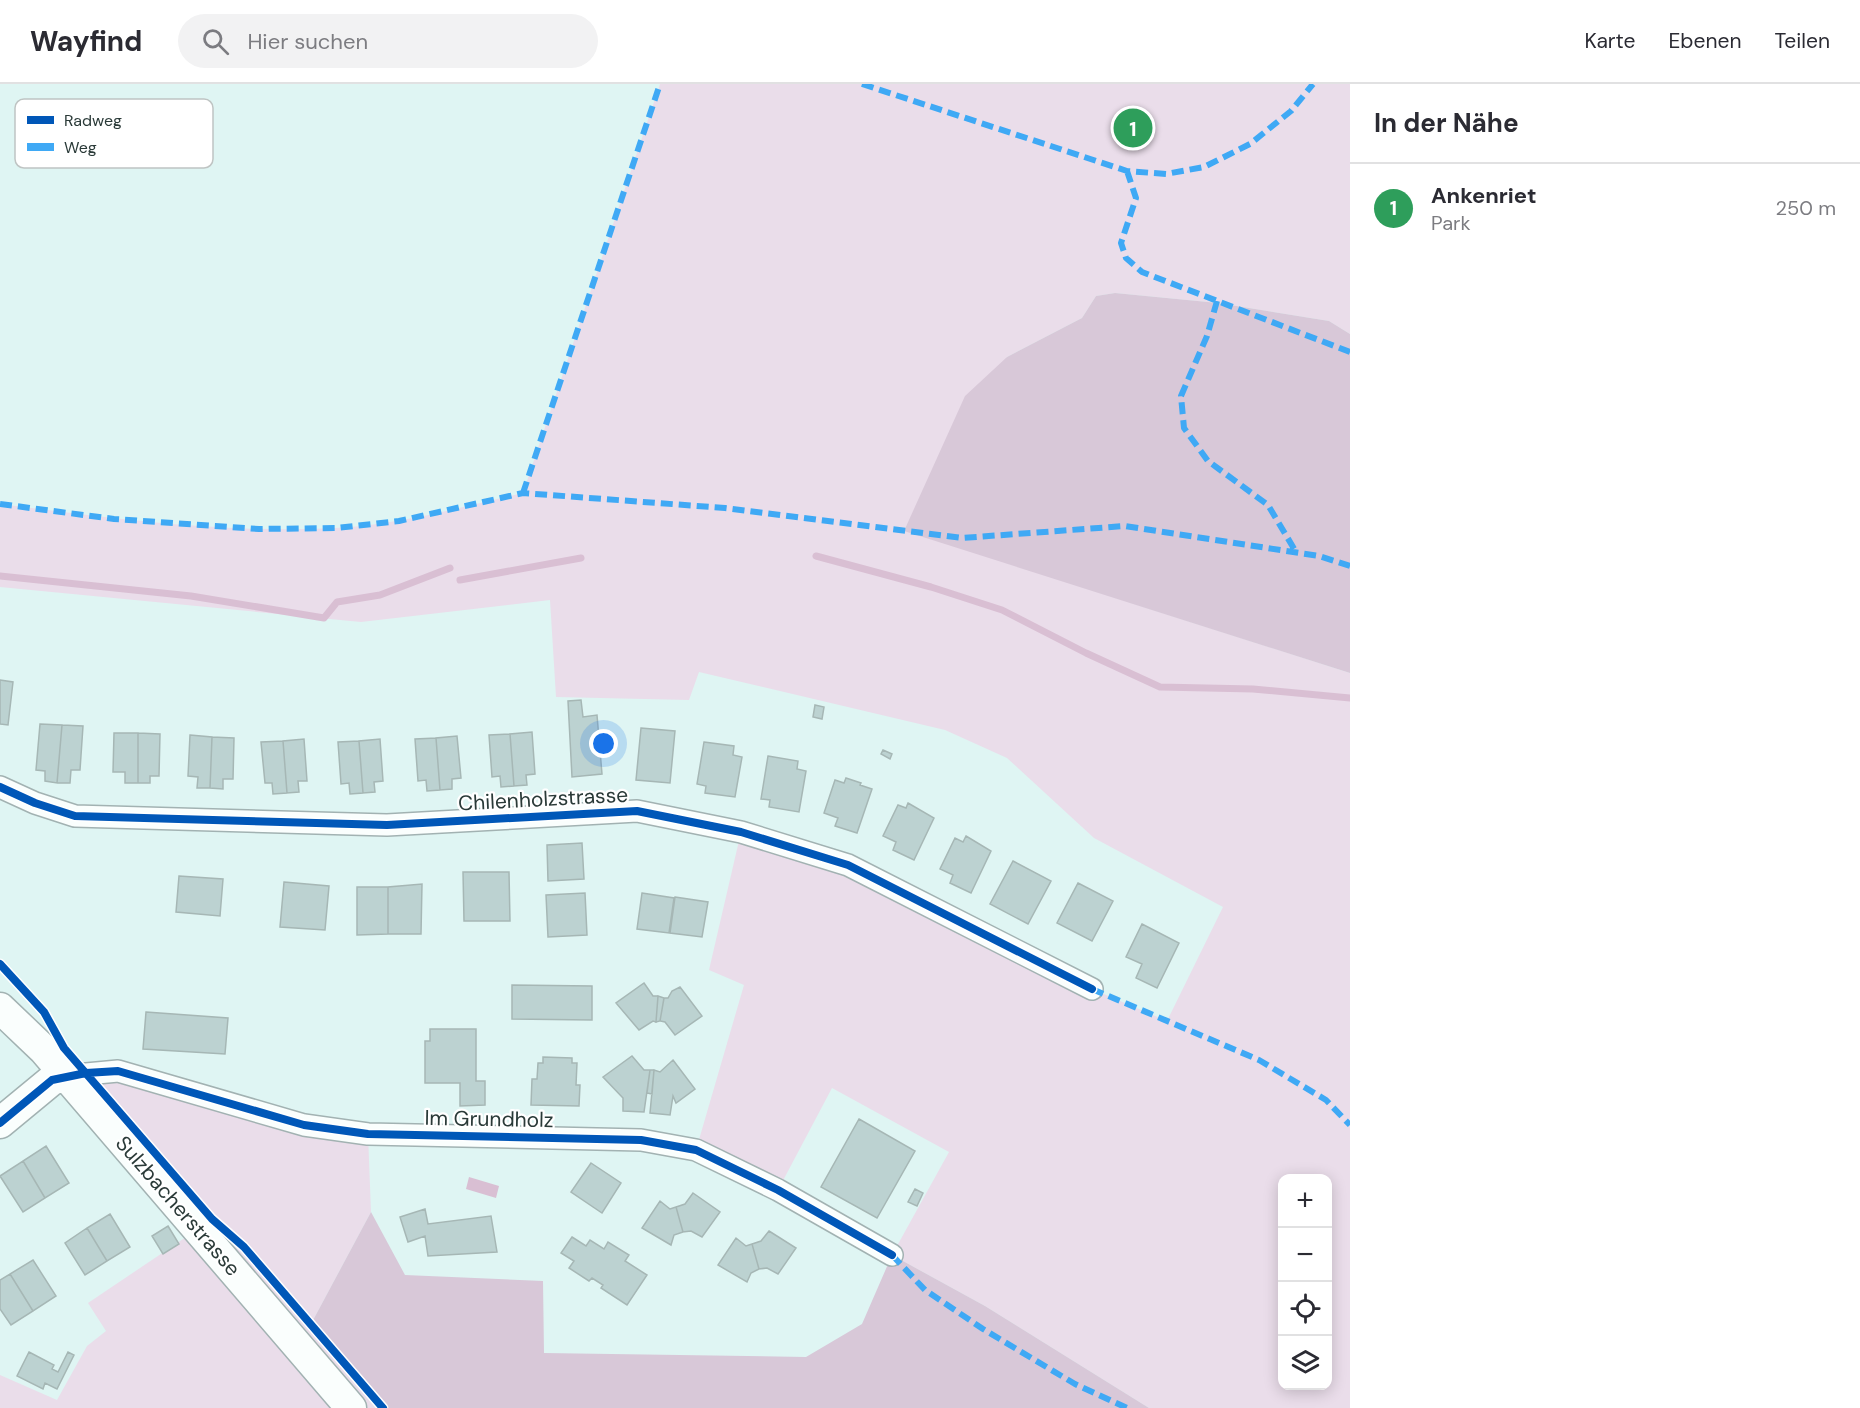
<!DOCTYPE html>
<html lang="de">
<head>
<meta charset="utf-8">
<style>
  body { margin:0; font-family:"DM Sans",sans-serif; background:#f2f2f3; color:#2b2b33 }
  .controls { position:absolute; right:18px; bottom:18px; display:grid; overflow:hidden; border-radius:12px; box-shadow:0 3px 15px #0003 }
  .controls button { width:54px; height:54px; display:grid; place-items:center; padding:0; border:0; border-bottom:2px solid #e1e1e2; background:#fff; color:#2b2b33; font:30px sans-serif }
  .you { position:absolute; left:604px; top:660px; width:21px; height:21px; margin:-15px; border:4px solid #fff; border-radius:50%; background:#1a73e8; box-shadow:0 0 0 9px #1a73e833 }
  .badge { display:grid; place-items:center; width:39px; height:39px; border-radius:50%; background:#d93025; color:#fff; font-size:20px; font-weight:700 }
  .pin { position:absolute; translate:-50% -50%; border:3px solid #fff; box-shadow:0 2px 6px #0006 }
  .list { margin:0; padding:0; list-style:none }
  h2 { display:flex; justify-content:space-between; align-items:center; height:78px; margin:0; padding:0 24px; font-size:26px }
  h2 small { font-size:20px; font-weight:400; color:#7c7c81 }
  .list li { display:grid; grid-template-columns:39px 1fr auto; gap:18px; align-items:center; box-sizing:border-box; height:90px; padding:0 24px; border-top:2px solid #e1e1e2 }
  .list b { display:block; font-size:22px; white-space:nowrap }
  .list p { margin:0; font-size:20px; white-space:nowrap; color:#7c7c81 }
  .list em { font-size:20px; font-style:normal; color:#7c7c81 }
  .icon { flex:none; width:33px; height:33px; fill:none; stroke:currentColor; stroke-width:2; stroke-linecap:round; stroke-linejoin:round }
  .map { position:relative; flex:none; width:1350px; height:1324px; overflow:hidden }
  header { display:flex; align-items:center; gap:36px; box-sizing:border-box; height:84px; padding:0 30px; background:#fff; border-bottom:2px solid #e1e1e2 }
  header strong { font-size:28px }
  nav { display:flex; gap:33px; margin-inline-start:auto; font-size:21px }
  .search { width:420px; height:54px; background:#f2f2f3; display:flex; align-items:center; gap:15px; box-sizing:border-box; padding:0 21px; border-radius:33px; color:#7c7c81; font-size:22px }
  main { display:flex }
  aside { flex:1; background:#fff }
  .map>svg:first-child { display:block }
  .green { fill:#eaddea; fill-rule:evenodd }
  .forest { fill:#d8c8d8 }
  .water { fill:#d9bfd3 }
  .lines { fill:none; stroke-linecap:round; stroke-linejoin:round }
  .stream { stroke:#d9bfd3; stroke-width:7 }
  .building { fill:#bcd2d1; stroke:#a6b7b5; stroke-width:1.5 }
  .street-casing { stroke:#a2b2b2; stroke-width:24 }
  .secondary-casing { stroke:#a2b2b2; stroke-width:33 }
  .street { stroke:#fafefd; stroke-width:21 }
  .secondary { stroke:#fafefd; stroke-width:30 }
  .quiet { stroke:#3fa9f5; stroke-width:6; stroke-dasharray:12 6; stroke-linecap:butt }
  .cycleway-casing { stroke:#fff; stroke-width:11 }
  .cycleway { stroke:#0057b8; stroke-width:8 }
  .labels { text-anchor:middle; stroke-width:4.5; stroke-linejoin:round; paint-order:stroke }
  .street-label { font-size:21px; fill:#2a3a38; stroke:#fff }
  .key { fill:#fff; stroke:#bfc4c3; stroke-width:1.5 }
  .key-label { font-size:16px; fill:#2a3a38 }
</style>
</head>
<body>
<header>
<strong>Wayfind</strong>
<div class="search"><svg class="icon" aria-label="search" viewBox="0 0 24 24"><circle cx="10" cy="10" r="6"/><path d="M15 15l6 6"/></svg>Hier suchen</div>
<nav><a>Karte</a><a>Ebenen</a><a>Teilen</a></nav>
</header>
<main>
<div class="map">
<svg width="1350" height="1324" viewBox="0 0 1350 1324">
  <rect width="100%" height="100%" fill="#dff5f3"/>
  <path class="green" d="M660 0H1350V250L1329 237 1218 219 1115 209 1096 212 1082 234 1007 273 904 446 1350 589V1324H1149L985 1222 892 1171 949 1068 832 1004 778 1106 696 1066 744 901 709 886 741 748 848 781 1092 905 1167 937 1223 823 1094 754 1007 674 945 646 699 588 689 616 556 613 550 516 361 538 0 503V420C111 434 223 450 335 444 399 441 461 423 523 409ZM1282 1094H1328V1302H1282Z
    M86 989 368 1050 371 1128 311 1240 385 1324H0V1291L57 1316 87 1262 106 1247 88 1219 198 1145 65 992Z"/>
  <path class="forest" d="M1115 209 1218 219 1329 237 1350 250V589L904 447 965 312 1007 273 1082 234 1096 212Z
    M371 1128 405 1191 543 1197 544 1269 806 1273 862 1240 892 1171 985 1222 1149 1324H385L311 1240Z"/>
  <path class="water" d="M469 1093 499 1102 496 1114 466 1105Z"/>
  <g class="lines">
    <path class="stream" d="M816 472 931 503 1002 526 1086 569 1160 603 1253 605 1350 614
      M0 492 191 512 324 534 337 518 380 511 450 484
      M460 496 581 474"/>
  </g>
  <path class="building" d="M0 596 13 598 8 641 0 640Z
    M581 616 583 633 597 631 602 690 572 693 568 617Z
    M815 621 824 623 822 635 813 633Z
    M40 640 62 641 57 699 45 697V687L36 686Z
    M62 641 83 642 80 686H71L70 699H57Z
    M641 644 675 647 670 699 636 696Z
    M532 648 535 690 526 691 527 701 514 702 510 650Z
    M114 649H138V699H125V688H113Z
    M138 649 160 650 159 692H150V699H138Z
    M510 650 514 702 501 703 500 692 492 693 489 651Z
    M190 651 212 653 210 704H197L198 693 188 692Z
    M457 652 461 694 452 695V705L440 706 436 654Z
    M212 653 234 654 233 695H223V705L210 704Z
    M436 654 440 706 427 707 426 696 418 697 415 655Z
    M304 655 307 697H298L299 708 287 709 283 657Z
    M380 655 383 697 374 698 375 708 363 709 359 657Z
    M283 657 287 709 273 710 272 699H265L261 658Z
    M359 657 363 709 350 710 349 699 341 700 338 658Z
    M704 658 734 662 733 671 742 673 735 713 705 709 706 702 697 700Z
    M883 666 892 670 890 675 881 670Z
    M768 672 798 677 797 685 806 687 799 728 769 723 770 716 761 715Z
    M846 694 861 699 860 701 872 705 857 749 835 742 838 734 824 729 835 696 844 699Z
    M908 719 934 734 914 776 893 766 896 758 883 752 898 721 906 724Z
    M966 752 991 767 971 809 950 799 953 791 940 785 955 754 963 758Z
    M582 759 584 795 548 797 547 761Z
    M1013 777 1051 797 1028 840 990 820Z
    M463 788H509L510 837H464Z
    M179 792 223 795 220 832 176 828Z
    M284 798 329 802 325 846 280 843Z
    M1078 799 1113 817 1092 857 1057 839Z
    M422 800 421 850H388V803Z
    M357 803H388V850L357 851Z
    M585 809 587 851 548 853 546 811Z
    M642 809 674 814 669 849 637 845Z
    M675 813 708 818 702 853 670 849Z
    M1142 840 1179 859 1157 904 1136 894 1142 880 1126 873Z
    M644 899 653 912H658L656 938 653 937 639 946 616 919Z
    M512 901 592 902V936L512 935Z
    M680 903 702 932 675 951 665 938 660 937 664 914H668L672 907Z
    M658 912 664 914 660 937 656 938Z
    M146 928 228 934 225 970 143 965Z
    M430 945H476V997H485V1021L460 1022V999H425V957H430Z
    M632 972 644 986H650L644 1028 623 1027V1014L603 993Z
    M543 973 572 974V979H577L576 1001H580L579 1022 531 1021 532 995H537L538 979H543Z
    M673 976 695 1005 676 1019 673 1012 670 1031 650 1029 654 986 660 988Z
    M650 986H654L652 1010 647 1009Z
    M859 1035 915 1067 877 1134 821 1103Z
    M46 1062 69 1099 45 1114 23 1077Z
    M23 1077 45 1114 23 1128 0 1092Z
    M591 1079 621 1099 602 1129 571 1108Z
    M915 1105 923 1109 917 1122 908 1118Z
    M693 1109 720 1128 702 1153 691 1147 683 1148 676 1123 685 1120Z
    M660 1117 670 1125 676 1123 683 1148 674 1151 671 1161 642 1144Z
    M425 1125 428 1140 491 1132 497 1168 428 1172 425 1152 408 1158 400 1133Z
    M110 1130 130 1163 107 1177 87 1144Z
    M168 1142 179 1160 163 1170 152 1152Z
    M87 1144 107 1177 85 1191 65 1159Z
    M769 1147 796 1164 778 1190 767 1184 759 1185 752 1160 761 1157Z
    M572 1153 586 1162 590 1156 604 1165 608 1158 629 1171 625 1177 647 1191 627 1221 601 1204 603 1201 592 1194 589 1197 569 1184 574 1177 561 1169Z
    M736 1154 746 1162 752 1160 759 1185 751 1189 747 1198 718 1181Z
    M33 1176 56 1212 33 1227 10 1190Z
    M10 1190 33 1227 11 1241 0 1225V1196Z
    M29 1268 54 1281 52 1285 58 1288 68 1268 74 1271 57 1305 45 1299 43 1305 17 1292Z"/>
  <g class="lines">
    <defs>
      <path id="street" d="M0 703 35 719 75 732 387 741 637 727 741 748 848 781 1092 905
        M65 992 118 987 304 1041 368 1050 641 1056 696 1066 778 1106 892 1171"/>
      <path id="secondary" d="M0 924 44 966 351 1324
        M0 1039 52 996 65 992"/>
    </defs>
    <use href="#street" class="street-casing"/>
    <use href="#secondary" class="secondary-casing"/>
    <use href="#street" class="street"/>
    <use href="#secondary" class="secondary"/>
    <path class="quiet" d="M862 0 1127 87 1166 90 1204 83 1250 60 1291 27 1313 0
      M1127 87 1136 114 1121 159 1126 174 1142 188 1350 268
      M1217 217 1207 252 1181 312 1184 344 1208 377 1268 421 1296 468
      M523 409 660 0
      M0 420 114 435 259 445 336 444 399 437 523 409 725 424 962 454 1125 442 1319 472 1350 482
      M1092 905 1259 976 1326 1016 1350 1041
      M892 1171 925 1206 983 1245 1075 1300 1127 1324"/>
    <defs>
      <path id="cycleway" d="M0 703 35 719 75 732 387 741 637 727 741 748 848 781 1092 905
        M0 880 44 928 64 964 212 1135 244 1163 383 1324
        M0 1039 52 996 86 989 118 987 304 1041 368 1050 641 1056 696 1066 778 1106 892 1171"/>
    </defs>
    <use href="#cycleway" class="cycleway-casing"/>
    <use href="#cycleway" class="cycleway"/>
  </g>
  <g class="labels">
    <g class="street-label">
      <text transform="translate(543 715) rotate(-3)" y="7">Chilenholzstrasse</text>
      <text transform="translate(489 1035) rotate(1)" y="7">Im Grundholz</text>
      <text transform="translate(178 1122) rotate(49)" y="7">Sulzbacherstrasse</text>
    </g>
  </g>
  <rect x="15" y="15" width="198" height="69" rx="9" class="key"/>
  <rect x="27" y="32" width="27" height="8" fill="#0057b8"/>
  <rect x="27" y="59" width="27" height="8" fill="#3fa9f5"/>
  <g class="key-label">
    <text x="64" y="42">Radweg</text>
    <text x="64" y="69">Weg</text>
  </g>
</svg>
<div class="controls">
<button>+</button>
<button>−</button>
<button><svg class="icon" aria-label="locate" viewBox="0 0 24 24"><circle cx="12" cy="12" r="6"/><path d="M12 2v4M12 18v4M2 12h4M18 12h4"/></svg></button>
<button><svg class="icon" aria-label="layers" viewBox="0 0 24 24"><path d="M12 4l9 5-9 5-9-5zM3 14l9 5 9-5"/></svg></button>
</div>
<div class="you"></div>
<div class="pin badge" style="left:1133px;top:44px;background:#2e9e5b">1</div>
</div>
<aside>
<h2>In der Nähe<small></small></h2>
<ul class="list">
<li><span class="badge" style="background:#2e9e5b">1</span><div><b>Ankenriet</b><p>Park</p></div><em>250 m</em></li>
</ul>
</aside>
</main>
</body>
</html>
